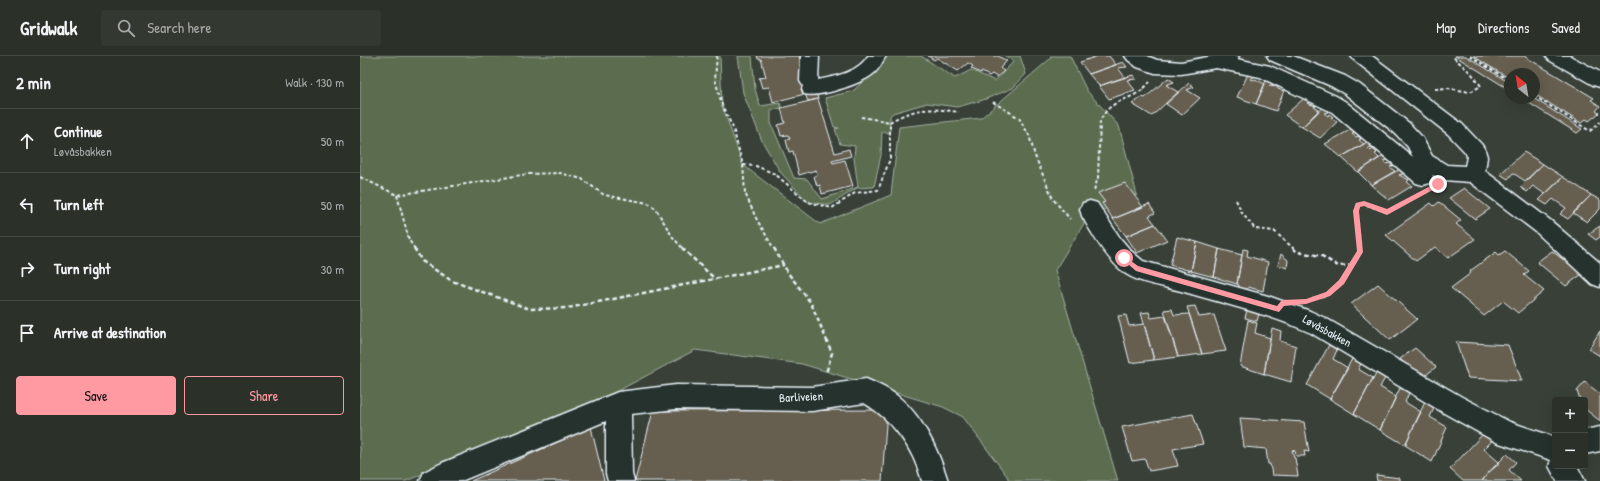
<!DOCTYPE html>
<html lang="en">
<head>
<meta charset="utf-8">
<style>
  body { margin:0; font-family:"Patrick Hand",sans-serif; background:#333831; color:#f1f3f6 }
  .controls { position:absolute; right:12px; bottom:12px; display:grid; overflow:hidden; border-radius:4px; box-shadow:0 4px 16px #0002 }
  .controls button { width:36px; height:36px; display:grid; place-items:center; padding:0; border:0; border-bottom:1px solid #474b46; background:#2b3029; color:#f1f3f6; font:20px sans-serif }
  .compass { position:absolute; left:1144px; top:12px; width:36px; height:36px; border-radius:50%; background:#2b3029; box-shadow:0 4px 16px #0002; rotate:330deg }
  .stop { position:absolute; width:12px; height:12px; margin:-9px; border:3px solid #ff9aa2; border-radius:50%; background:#fff }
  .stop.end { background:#ff9aa2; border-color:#fff; box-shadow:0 1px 4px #0008 }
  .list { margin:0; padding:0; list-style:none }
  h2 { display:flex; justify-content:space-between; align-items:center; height:52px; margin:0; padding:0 16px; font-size:17px }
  h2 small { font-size:13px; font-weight:400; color:#a6a9a8 }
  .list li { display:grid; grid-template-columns:26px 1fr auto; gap:12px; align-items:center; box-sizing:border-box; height:64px; padding:0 16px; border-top:1px solid #474b46 }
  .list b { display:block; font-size:15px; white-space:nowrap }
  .list p { margin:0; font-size:13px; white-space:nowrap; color:#a6a9a8 }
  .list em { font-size:13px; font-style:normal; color:#a6a9a8 }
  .actions { display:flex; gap:8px; padding:12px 16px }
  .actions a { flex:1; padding:9px 0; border:1px solid #ff9aa2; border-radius:4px; text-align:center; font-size:14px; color:#ff9aa2 }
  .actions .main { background:#ff9aa2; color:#111 }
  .icon { flex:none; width:22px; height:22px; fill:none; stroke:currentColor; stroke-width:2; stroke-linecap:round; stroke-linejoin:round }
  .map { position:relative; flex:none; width:1240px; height:425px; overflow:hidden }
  header { display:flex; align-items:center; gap:24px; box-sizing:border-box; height:56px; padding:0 20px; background:#2b3029; border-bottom:1px solid #474b46 }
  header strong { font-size:19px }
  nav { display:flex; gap:22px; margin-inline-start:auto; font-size:14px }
  .search { width:280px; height:36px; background:#333831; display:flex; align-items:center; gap:10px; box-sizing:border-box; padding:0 14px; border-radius:4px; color:#a6a9a8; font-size:15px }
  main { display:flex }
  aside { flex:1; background:#2b3029 }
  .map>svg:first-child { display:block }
  .green { fill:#5c6d50; stroke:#a2afa4 }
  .building { fill:#665e4f; stroke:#e8f1f8 }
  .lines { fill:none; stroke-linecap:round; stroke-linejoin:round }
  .minor-casing { stroke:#e8f1f8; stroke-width:3 }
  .path-far1 { stroke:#e8f1f8; stroke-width:2; stroke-dasharray:3.5 2.5; stroke-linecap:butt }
  .path { stroke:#e8f1f8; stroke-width:2.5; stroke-dasharray:4.5 3; stroke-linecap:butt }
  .minor { fill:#26332d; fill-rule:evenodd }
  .route { fill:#ff9aa2 }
  .labels { text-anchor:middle; stroke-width:3; stroke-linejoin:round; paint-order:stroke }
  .street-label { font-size:12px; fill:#e8f1f8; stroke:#26332d }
</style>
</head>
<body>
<header>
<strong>Gridwalk</strong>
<div class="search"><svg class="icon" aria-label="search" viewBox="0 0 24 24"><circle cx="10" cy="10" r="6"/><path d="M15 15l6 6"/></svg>Search here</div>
<nav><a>Map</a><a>Directions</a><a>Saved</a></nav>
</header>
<main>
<aside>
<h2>2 min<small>Walk · 130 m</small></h2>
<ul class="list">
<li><svg class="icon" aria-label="ahead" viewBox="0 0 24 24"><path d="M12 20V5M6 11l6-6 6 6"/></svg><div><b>Continue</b><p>Løvåsbakken</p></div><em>50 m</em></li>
<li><svg class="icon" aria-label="left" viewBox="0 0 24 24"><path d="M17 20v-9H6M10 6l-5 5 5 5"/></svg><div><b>Turn left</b></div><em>50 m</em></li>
<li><svg class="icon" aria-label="right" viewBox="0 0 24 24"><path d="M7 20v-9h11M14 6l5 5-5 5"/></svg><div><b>Turn right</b></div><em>30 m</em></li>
<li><svg class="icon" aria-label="arrive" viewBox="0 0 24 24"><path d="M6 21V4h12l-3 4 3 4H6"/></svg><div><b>Arrive at destination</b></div></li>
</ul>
<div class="actions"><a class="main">Save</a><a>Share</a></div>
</aside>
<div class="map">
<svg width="1240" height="425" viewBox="0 0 1240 425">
  <rect width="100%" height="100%" fill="#394037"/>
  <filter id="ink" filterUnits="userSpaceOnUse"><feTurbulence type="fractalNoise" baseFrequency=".025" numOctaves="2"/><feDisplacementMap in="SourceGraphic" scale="8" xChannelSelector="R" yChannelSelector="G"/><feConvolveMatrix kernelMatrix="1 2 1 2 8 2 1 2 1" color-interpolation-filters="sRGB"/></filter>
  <g filter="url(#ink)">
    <path class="green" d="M0 0H360L362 49 383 109 460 168 531 139 539 71 621 62 691 2 690 0H710L727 35 759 70 777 139 728 161 695 214 758 425H649L647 420 603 361 583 351 442 308 335 294 235 347 46 425H0Z
      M378 0H392L395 33 400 50 420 47 422 52 411 54V67L434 122 447 123 462 143 498 131 494 102 495 90 480 88 475 73 479 72 474 71 465 42 493 35 517 12 525 0H561L595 22 611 14 635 25 654 5 645 0H660L666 18 653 32 623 44 597 51 567 47 533 57 530 60V77L522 76 521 99 514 131 497 132 470 149 448 146 421 117 402 85 383 37Z"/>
    <path class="building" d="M397 0H439L450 35 464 37 457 39 458 43 448 45 445 38 413 46 409 31 402 32 399 22 406 21 401 3H398Z
      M568 0H638L647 5 640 12 644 15 637 21 632 18 629 20 622 16 620 17 611 12 613 10 608 7 598 15 577 2 574 4Z
      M738 0H749L756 9 729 18 720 6Z
      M1095 0H1106L1150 27V34Z
      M1113 0H1164L1234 42 1231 44 1240 50 1236 55 1239 57 1229 65 1226 63 1221 67 1174 38V18H1150V23Z
      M763 6 767 11 758 12 765 21 756 24 739 30 729 18Z
      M889 16 896 18 894 21 890 23 894 24 895 23 905 28 896 48 877 41Z
      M773 19 776 23 767 24 775 34 761 39 749 43 739 30Z
      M808 22 814 26 806 29 818 36 792 60 772 48 782 41 785 42Z
      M907 22 914 25 913 28 909 30 918 31V33L924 35 916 55 896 48Z
      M829 27 834 31 827 34 840 42 822 59 806 48Z
      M948 39 952 46 947 47 956 50 954 51 959 54 942 71 925 59Z
      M1161 42H1173L1222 73 1217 77Z
      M458 43 475 97 489 93 491 100 472 105 473 107 485 104 493 130 462 138 460 129 457 130 454 120 457 119 456 114 439 119 433 95 429 96 426 84 430 83 428 79 421 80 418 69 425 67 421 52Z
      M967 48 973 52 968 56 964 57 968 60 969 58 973 61 971 62 977 66 960 82 942 71Z
      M995 71 1001 76 992 78 996 81 998 80 1001 83 999 84 1004 88 981 101 965 88Z
      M1011 84 1017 90 1008 92 1011 95 1013 93 1017 97 1015 98 1019 102 998 116 981 101Z
      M1164 96 1183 108 1165 125 1153 117 1148 123 1140 118Z
      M1026 98 1032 103 1023 105 1027 108 1029 107 1033 110 1030 111 1035 115 1011 129 998 116Z
      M1183 108 1203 121 1185 138 1173 130 1167 136 1160 131Z
      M1042 112 1048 117 1039 119 1049 124 1047 126 1052 130 1029 144 1011 129Z
      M1203 121 1231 139 1208 163 1200 158 1206 152 1193 143 1187 149 1179 144Z
      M765 127 783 151 753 163 742 147 745 146 738 137Z
      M1104 132 1130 153 1115 163 1089 142Z
      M1231 139 1240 144V153L1227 166 1213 157Z
      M1079 146 1101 164 1096 168 1115 183 1088 202 1075 191 1056 205 1026 179 1071 147 1074 150Z
      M789 148 795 157 789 160 795 168 766 180 753 163Z
      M795 168 807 184 777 197 766 180Z
      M1240 170V181L1236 184 1228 178Z
      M817 181 837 186 831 215 810 209Z
      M837 186 859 193 854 221 831 215Z
      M859 193 882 199 877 228 854 221Z
      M883 193 888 194 887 200 908 206 903 235 888 231 887 238 878 235 879 229 877 228Z
      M1145 195 1169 215 1164 219 1184 235 1158 257 1143 245 1124 260 1091 232 1111 217 1110 215 1136 196 1139 199Z
      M1192 195 1222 218 1206 230 1177 206Z
      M921 198 928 204 927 212 918 209Z
      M1018 228 1057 263 1030 284 991 248Z
      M835 250 839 261 854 259 866 295 842 298 827 251Z
      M812 253 814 259 829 258 842 298 818 301 804 254Z
      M887 254 899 258 897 265 885 262Z
      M789 256 791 262 805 260 818 301 794 304 781 257Z
      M766 259 769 270 784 268 794 304 770 307 758 260Z
      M888 264 897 267 895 277 910 282 904 318 880 310Z
      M912 272 921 275 920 285 936 290 931 326 904 318Z
      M1240 275V300L1229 293Z
      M1096 286 1148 289 1162 325 1108 322Z
      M969 289 977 294 973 303 988 312 970 343 947 329Z
      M1055 292 1076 311 1061 323 1040 303Z
      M992 303 1001 308 998 313 1013 322 994 358 970 343Z
      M1016 317 1025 322 1020 331 1036 341 1020 374 994 358Z
      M1225 326 1240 338V365L1225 353V344H1220L1217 335Z
      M1040 332 1049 337 1045 346 1061 356 1045 389 1020 374Z
      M1065 346 1074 352 1070 361 1087 371 1072 406 1045 389Z
      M527 354 522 425H275L293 355Z
      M833 358 843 388 813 393 818 410 789 415 785 403 772 405 762 371Z
      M880 362 944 366 949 396 944 395 945 400H936L935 395 932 394 934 402H935L938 420 912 419 910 408H908L906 393 884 391Z
      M231 371 244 425H111Z
      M1123 378 1132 385 1124 393 1140 407 1129 416 1122 425H1103L1090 413Z
      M1147 398 1156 406 1149 414 1161 425H1122L1129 416Z
      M1016 419 1040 422V425H1017Z"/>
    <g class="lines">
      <defs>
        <path id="minor" d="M441 0H459L458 24C476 20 497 17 508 0H526C522 6 519 14 513 18 501 28 459 42 444 38L442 33 443 30 440 25Z
          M765 0H787L797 4 821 6 853 0H879L877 3 910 10 976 40 986 46 1053 101 1048 91 1035 77 985 38 971 30 910 4 907 0H933L985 20 999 28 1049 67 1062 81 1072 100 1087 109 1105 110 1107 101 1106 97 1088 78 994 4 991 0H1012L1102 68 1122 89 1125 94 1127 101 1125 115 1190 164 1240 207V231L1232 228 1176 176 1110 126 1084 124 1072 119 1073 121 1070 127 1063 129 1056 127 972 56 900 21 856 12 821 18 795 17 777 11 768 4Z
          M1186 0H1210L1240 16V31L1233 29 1189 4Z
          M730 145 737 147 760 182 771 195 783 205 908 240 950 255 967 263 1102 341 1150 366 1195 381V410H1217L1225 425H1197L1189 410 1191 404 1136 386 1084 357 951 277C909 258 865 248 821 235 803 230 782 228 766 218 748 205 733 180 722 160L720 153 723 147Z
          M506 323C518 328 531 334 541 343 564 363 579 396 588 425H562C553 392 533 364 504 347L452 355 316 353 271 358 272 418 274 425H248L246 418V365L101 425H60L64 416 82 407 258 336 316 329 452 331Z
          M1240 371V395L1225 398V374Z"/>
      </defs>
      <use href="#minor" class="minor-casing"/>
      <path class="path-far1" d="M357 0 355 23 362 49 373 72 383 109 385 137 396 162 414 193
        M1110 0 1150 25
        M1075 33 1087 32 1110 36 1121 30 1112 18 1092 0
        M1174 40 1230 75 1240 66
        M633 46 659 62 669 79 675 100 693 143 710 163
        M501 61 530 66
        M383 109 396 110 415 118 448 146 472 152 495 137 518 134 530 103V66C555 51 571 52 599 56
        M0 121 37 139 168 118 200 117 222 123 244 139 288 147 296 153 312 180 323 193
        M734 134 738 122 740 65C749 46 761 46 778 37 783 34 786 30 790 26
        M37 139 49 184 55 193
        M876 144 882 157 895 173 914 175 934 193
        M1000 193 996 155 998 148H1004L1027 156 1058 139"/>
      <path class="path" d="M54 192 62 205 92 225 170 253 208 252 424 209
        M322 192 355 223
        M414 192 428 217 451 247 472 297 466 317
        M933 192 937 196 962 200 978 210 992 209
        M953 243 968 238 982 226 1000 196V192"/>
      <use href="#minor" class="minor"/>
    </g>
  </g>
  <path class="route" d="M1078 126 1081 128 1080 130 1027 159 1004 150 1000 151 999 155 1003 196 984 228 970 240 946 248 924 250 919 256 776 215 761 202 764 200 778 210 917 250 922 244 946 243 966 236 979 224 997 195 993 155 996 147 1004 145 1027 153Z"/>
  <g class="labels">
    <g class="street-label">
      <text transform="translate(967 275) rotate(29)" y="4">Løvåsbakken</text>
      <text transform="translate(441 341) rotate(-3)" y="4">Barliveien</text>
    </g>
  </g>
</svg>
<div class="controls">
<button>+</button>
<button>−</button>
</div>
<svg class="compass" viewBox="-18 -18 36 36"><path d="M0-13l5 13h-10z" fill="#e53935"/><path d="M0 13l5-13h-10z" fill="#a6a9a8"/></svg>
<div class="stop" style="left:764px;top:202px"></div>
<div class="stop end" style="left:1078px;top:128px"></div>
</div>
</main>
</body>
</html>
